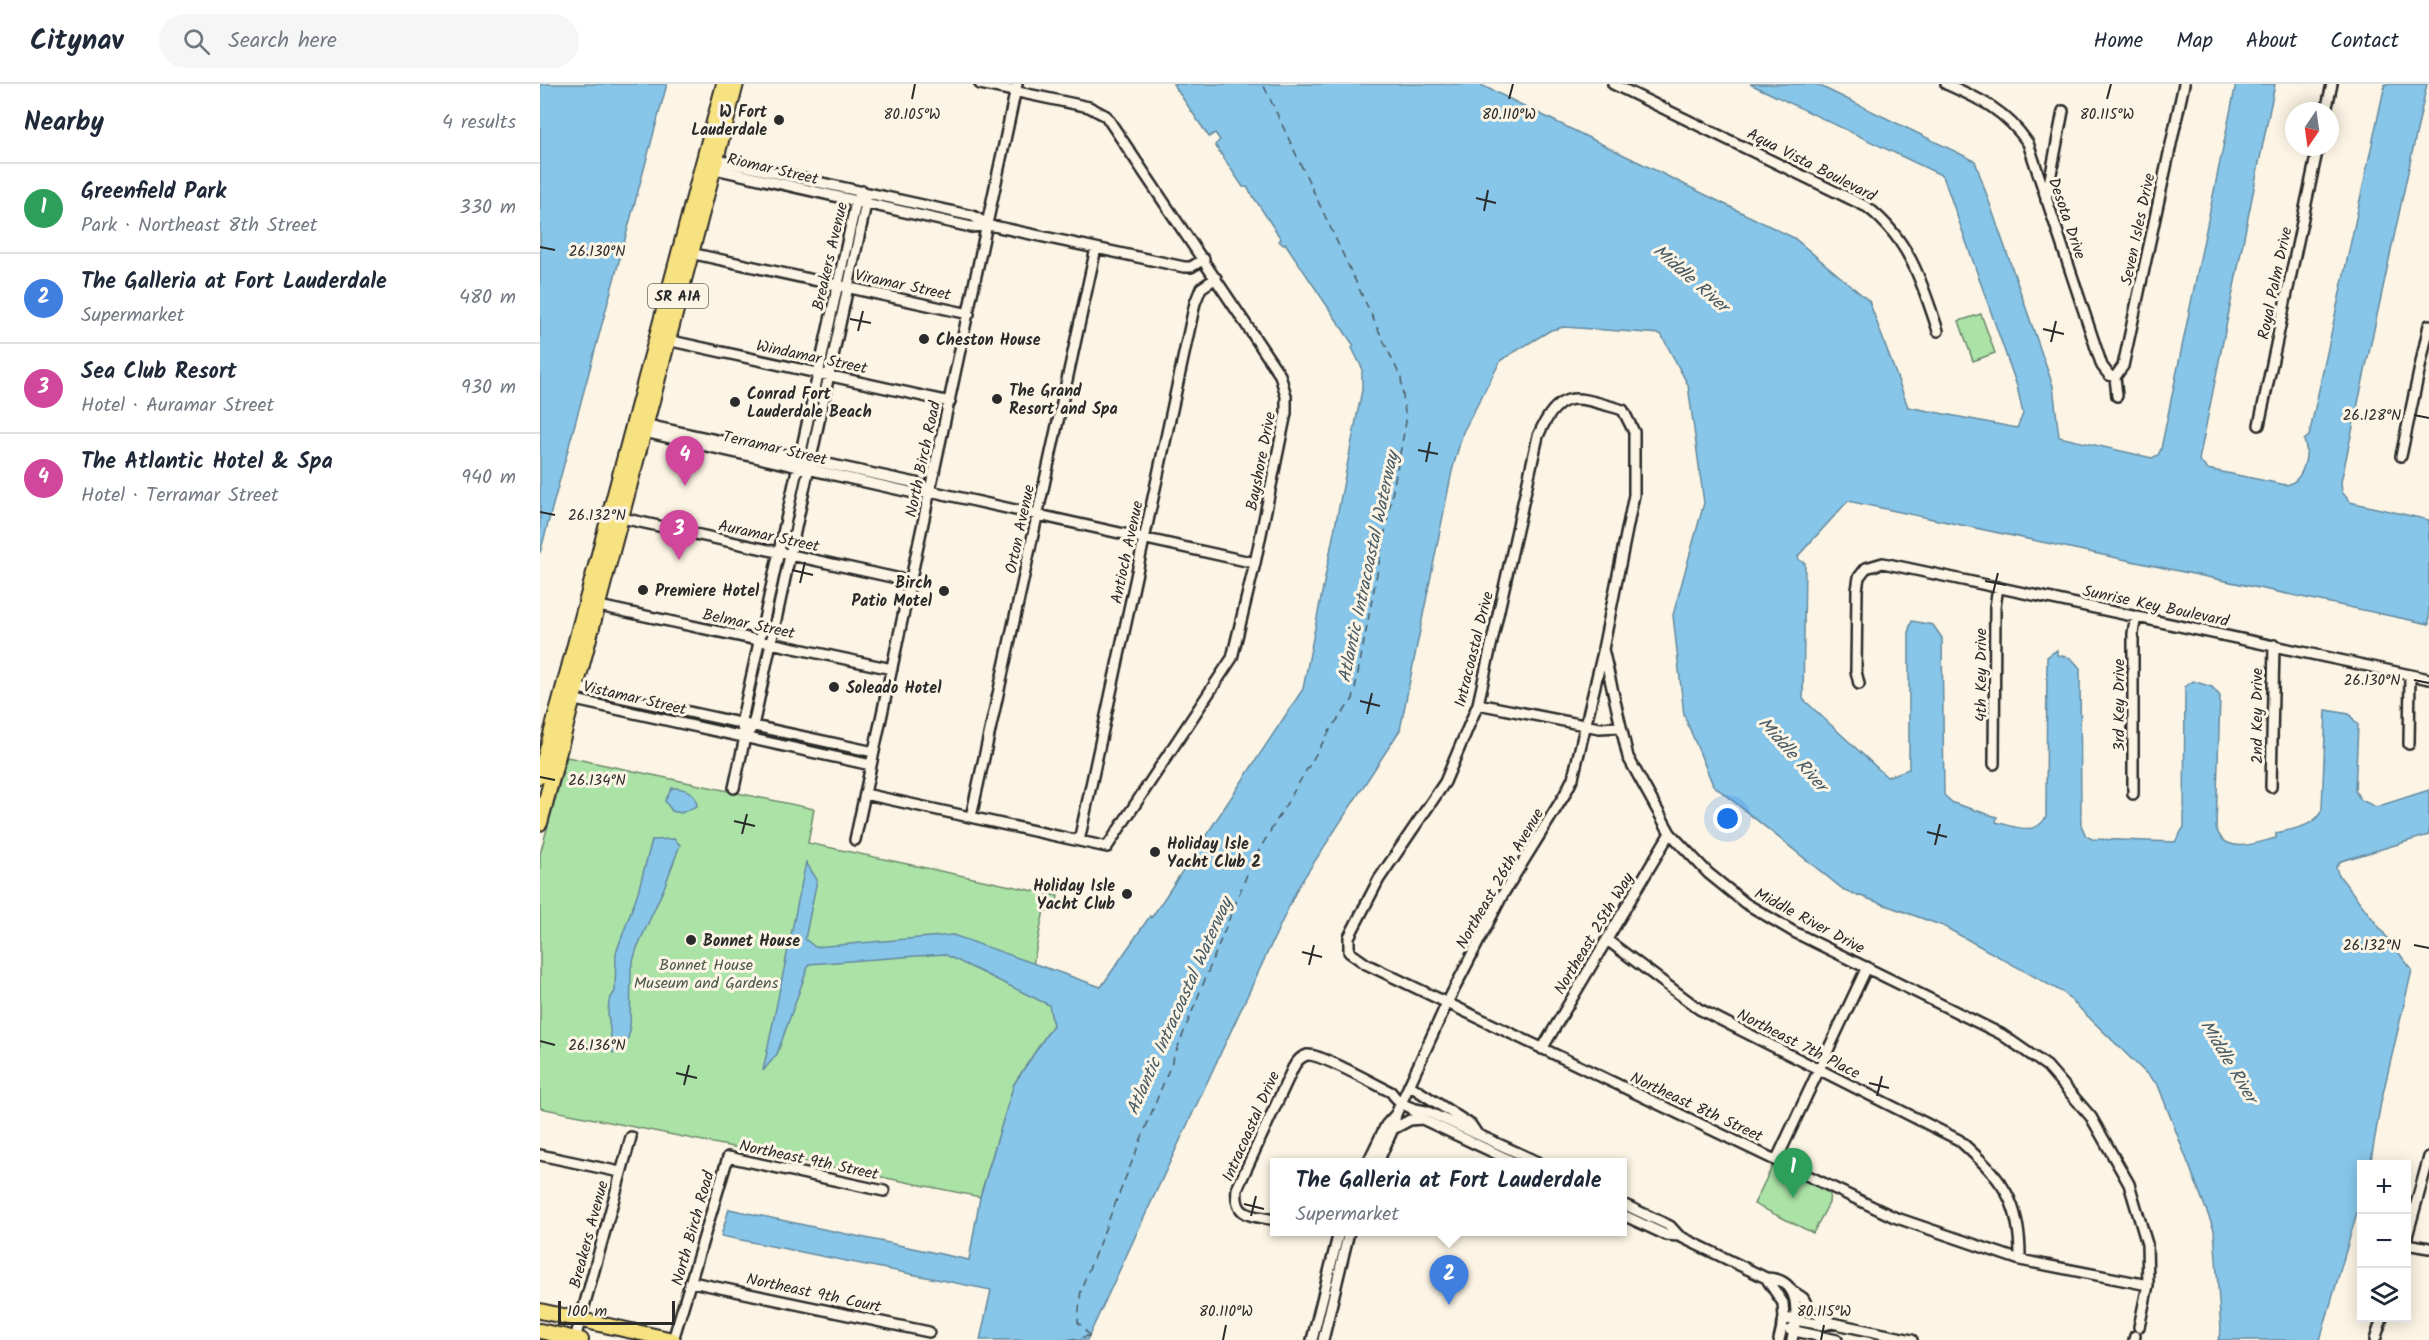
<!DOCTYPE html>
<html lang="en">
<head>
<meta charset="utf-8">
<style>
  body { margin:0; font-family:Kalam,sans-serif; background:#f6f6f7; color:#1f2937 }
  .controls { position:absolute; right:18px; bottom:18px; display:grid; overflow:hidden; border-radius:0px; box-shadow:0 3px 15px #0003 }
  .controls button { width:54px; height:54px; display:grid; place-items:center; padding:0; border:0; border-bottom:2px solid #e0e1e3; background:#fff; color:#1f2937; font:30px sans-serif }
  .compass { position:absolute; left:1745px; top:18px; width:54px; height:54px; border-radius:50%; background:#fff; box-shadow:0 3px 15px #0003; rotate:193deg }
  .scale { position:absolute; left:18px; bottom:15px; width:117px; box-sizing:border-box; padding-left:6px; border:3px solid #2b2b2b; border-top:0; font-size:16px; line-height:21px; white-space:nowrap; color:#2b2b2b; -webkit-text-stroke:4px #fcf5e5; paint-order:stroke }
  .you { position:absolute; left:1188px; top:735px; width:21px; height:21px; margin:-15px; border:4px solid #fff; border-radius:50%; background:#1a73e8; box-shadow:0 0 0 9px #1a73e833 }
  .badge { display:grid; place-items:center; width:39px; height:39px; border-radius:50%; background:#2b2b2b; color:#fff; font-size:20px; font-weight:700 }
  .pin { position:absolute; translate:-50% -50px; filter:drop-shadow(0 2px 3px #0008) }
  .pin::after { content:''; position:absolute; top:32px; width:21px; height:18px; background:inherit; clip-path:polygon(0 0,100% 0,50% 100%) }
  .popup { position:absolute; left:730px; top:1074px; width:357px; height:78px; box-sizing:border-box; display:grid; place-content:center; border-radius:0px; background:#fff; filter:drop-shadow(0 2px 4px #0005); font-size:20px; white-space:nowrap; color:#747a83 }
  .popup b { font-size:22px; color:#1f2937 }
  .popup::after { content:''; position:absolute; left:50%; top:100%; margin-left:-12px; border:12px solid transparent; border-top-color:#fff }
  .list { margin:0; padding:0; list-style:none }
  h2 { display:flex; justify-content:space-between; align-items:center; height:78px; margin:0; padding:0 24px; font-size:26px }
  h2 small { font-size:20px; font-weight:400; color:#747a83 }
  .list li { display:grid; grid-template-columns:39px 1fr auto; gap:18px; align-items:center; box-sizing:border-box; height:90px; padding:0 24px; border-top:2px solid #e0e1e3 }
  .list b { display:block; font-size:22px; white-space:nowrap }
  .list p { margin:0; font-size:20px; white-space:nowrap; color:#747a83 }
  .list em { font-size:20px; font-style:normal; color:#747a83 }
  .icon { flex:none; width:33px; height:33px; fill:none; stroke:currentColor; stroke-width:2; stroke-linecap:round; stroke-linejoin:round }
  .map { position:relative; flex:none; width:1889px; height:1256px; overflow:hidden }
  header { display:flex; align-items:center; gap:36px; box-sizing:border-box; height:84px; padding:0 30px; background:#fff; border-bottom:2px solid #e0e1e3 }
  header strong { font-size:28px }
  nav { display:flex; gap:33px; margin-inline-start:auto; font-size:21px }
  .search { width:420px; height:54px; background:#f6f6f7; display:flex; align-items:center; gap:15px; box-sizing:border-box; padding:0 21px; border-radius:33px; color:#747a83; font-size:22px }
  main { display:flex }
  aside { flex:1; background:#fff }
  .map>svg:first-child { display:block }
  .green { fill:#abe3a7; stroke:#6b8769; stroke-width:1.5 }
  .water { fill:#88c6e9; stroke:#63889d; stroke-width:1.5 }
  .lines { fill:none; stroke-linecap:round; stroke-linejoin:round }
  .ferry { stroke:#475a64; stroke-width:1.5; stroke-dasharray:8 6; stroke-linecap:butt }
  .minor-casing { stroke:#2b2b2b; stroke-width:14 }
  .primary-casing { stroke:#2b2b2b; stroke-width:18 }
  .minor { stroke:#fcf5e5; stroke-width:9 }
  .primary { stroke:#f7e281; stroke-width:14 }
  .ticks { fill:none; stroke:#2b2b2b; stroke-width:2 }
  .poi-dot { fill:#2b2b2b; stroke:#fcf5e5; stroke-width:2 }
  .labels { text-anchor:middle; stroke-width:6; stroke-linejoin:round; paint-order:stroke }
  .shield { fill:#fcf5e5; stroke:#6a6863; stroke-width:1.5 }
  .shield-label { font-size:15px; font-weight:bold; fill:#2b2b2b }
  .poi-label { font-size:16px; font-weight:bold; fill:#2b2b2b; stroke:#fcf5e5; text-anchor:start }
  .street-label { font-size:16px; fill:#2b2b2b; stroke:#fcf5e5 }
  .park-label { font-size:16px; fill:#4b594a; stroke:#fcf5e5 }
  .water-label { font-size:18px; font-style:italic; fill:#475a64; stroke:#fcf5e5 }
  .ticks-label { font-size:15px; text-anchor:middle; fill:#2b2b2b; stroke:#fcf5e5; stroke-width:6; stroke-linejoin:round; paint-order:stroke }
</style>
</head>
<body>
<header>
<strong>Citynav</strong>
<div class="search"><svg class="icon" aria-label="search" viewBox="0 0 24 24"><circle cx="10" cy="10" r="6"/><path d="M15 15l6 6"/></svg>Search here</div>
<nav><a>Home</a><a>Map</a><a>About</a><a>Contact</a></nav>
</header>
<main>
<aside>
<h2>Nearby<small>4 results</small></h2>
<ul class="list">
<li><span class="badge" style="background:#2e9e5b">1</span><div><b>Greenfield Park</b><p>Park · Northeast 8th Street</p></div><em>330 m</em></li>
<li><span class="badge" style="background:#3f7fe0">2</span><div><b>The Galleria at Fort Lauderdale</b><p>Supermarket</p></div><em>480 m</em></li>
<li><span class="badge" style="background:#d1479c">3</span><div><b>Sea Club Resort</b><p>Hotel · Auramar Street</p></div><em>930 m</em></li>
<li><span class="badge" style="background:#d1479c">4</span><div><b>The Atlantic Hotel &amp; Spa</b><p>Hotel · Terramar Street</p></div><em>940 m</em></li>
</ul>
</aside>
<div class="map">
<svg width="1889" height="1256" viewBox="0 0 1889 1256">
  <rect width="100%" height="100%" fill="#fcf5e5"/>
  <filter id="ink" filterUnits="userSpaceOnUse"><feTurbulence type="fractalNoise" baseFrequency=".0167" numOctaves="2"/><feDisplacementMap in="SourceGraphic" scale="12" xChannelSelector="R" yChannelSelector="G"/><feConvolveMatrix kernelMatrix="1 2 1 2 8 2 1 2 1" color-interpolation-filters="sRGB"/></filter>
  <g filter="url(#ink)">
    <path class="green" d="M1441 230 1455 269 1433 277 1419 237Z
      M27 673 274 725 268 759 518 812 515 828 504 826 487 910 510 921 513 941 474 1000 440 1113 0 1024V770Z
      M1233 1081 1290 1109 1289 1119 1273 1149 1214 1120Z"/>
    <path class="water" d="M0 0H127L0 469Z
      M633 0H939L1254 154 1329 217 1368 323 1477 344 1483 330 1477 302 1403 92 1210 0H1276L1435 77 1513 302 1519 353 1612 374 1618 371 1621 365 1696 0H1735L1659 376 1667 385 1746 401C1763 398 1770 371 1764 356L1769 352 1845 0H1887L1801 398 1802 408 1810 418 1889 436V540L1308 417 1258 472 1259 476 1265 479 1263 615 1347 693 1369 685V545L1372 537 1393 541 1402 554 1404 711 1413 719 1457 733 1456 738C1474 742 1495 753 1506 733L1507 573 1517 566V571L1531 574 1540 584 1541 741 1546 752 1552 755 1635 758 1644 743 1645 603 1653 597 1672 603 1680 612 1676 744C1685 772 1716 759 1736 754V749C1752 745 1776 743 1782 725L1786 626 1809 630 1818 641 1815 707 1821 716 1836 723 1889 706V751L1801 777 1796 783 1798 790 1872 886 1841 1018 1831 1076 1830 1080H1822L1821 1115 1780 1256H1678L1681 1246 1674 1146 1618 1001 1524 909 1403 842 1304 806 1173 701 1144 631 1133 531 1164 419 1148 301 1121 250 1024 243 1011 246 961 276 923 348 912 387 860 646 758 803 547 1256H440L451 1206 181 1152 189 1125 429 1176 440 1113 474 1000 513 941 509 921 404 870 269 880 237 970 223 987 266 778 277 796 265 855 275 863 413 851 561 903 610 832 612 833 763 605 822 306V284L812 264 814 262 745 159 743 161 739 157 741 155 707 103H703L675 61 680 56 675 49 669 53Z
      M132 704C146 704 156 708 157 722L141 729 132 727 125 717Z
      M134 755 140 761 124 804 97 864 91 884 90 947 85 965 73 969 68 930 69 917 75 907 76 869 98 808 112 756Z"/>
    <g class="lines">
      <path class="ferry" d="M550 1252 538 1238 541 1205 712 778 792 643 813 615 866 338 861 294 723 0
        M528 1256 549 1252"/>
      <defs>
        <path id="minor" d="M1073 0 1327 123C1369 155 1382 198 1398 247
          M1406 0C1442 16 1465 26 1488 59L1562 282 1569 291 1575 293
          M1786 27 1792 0
          M172 75 433 132 449 141
          M171 84 431 143 449 141 644 183H651L664 175
          M1506 116 1523 27
          M150 169 429 230
          M127 256 410 318
          M1575 293 1583 282 1644 0
          M1575 293 1577 312
          M102 340 376 399 390 407
          M1719 341 1778 63
          M100 347 374 409 390 407 715 479
          M1861 372 1889 241
          M82 434 370 497
          M59 522 352 585
          M1319 600 1316 587 1317 506 1319 493 1326 484 1343 479 1889 595
          M31 605 38 604 334 668
          M31 612 35 616 331 681
          M938 620 1059 644 1080 643
          M205 653 201 640 316 118 323 107
          M1869 660 1870 591
          M1454 680 1455 523 1458 503
          M1731 703 1734 561
          M194 704 205 653 213 642 326 120 323 107
          M325 710 567 763 692 574 715 479 746 329V312L740 291 566 32 549 23 440 0
          M1593 710V549L1596 532
          M431 733 556 164
          M315 756 477 0
          M539 757 655 219 661 204 676 194
          M1067 856 1159 925 1419 1056C1462 1095 1481 1116 1480 1176
          M1002 965 1130 749
          M869 1001 931 1041 937 1050
          M873 1026 882 1035 974 1078
          M853 1045 870 1036 882 1035
          M0 1071 80 1088
          M1236 1077 1327 883
          M828 1078 846 1041 856 1030
          M838 1078 853 1045 856 1030 907 919 963 810 1025 710 1033 694 1063 568
          M1083 1120 1130 1142 1139 1152 1226 1194C1262 1195 1258 1230 1252 1256
          M1083 1131 1126 1151 1139 1152
          M735 1136C712 1131 694 1134 697 1105L753 984C756 978 760 973 767 971 780 969 836 1001 851 1008 860 1021 871 1025 886 1027L998 1078
          M1866 1156 1889 1073
          M1866 1160 1889 1164
          M1226 1194 1243 1219 1244 1234 1239 1256
          M152 1198 389 1248
          M1254 1208 1263 1214 1270 1226 1292 1239
          M1244 1234 1283 1241 1292 1239 1372 1256
          M1599 1243 1608 1201 1607 1160 1589 1100 1551 1033 1507 982 1461 950 1254 848 1205 819 1168 789 1130 749 1088 673 1063 565 1094 411V348L1083 326C1037 313 1020 302 998 352L938 620 905 698 839 795 809 853V868L826 880 1354 1133 1480 1176 1608 1201
          M1250 1246 1297 1256
          M35 1255 91 1053
          M133 1256 188 1073 344 1107
          M772 1256 799 1148
          M783 1256 809 1148
          M1594 1256 1595 1252
          M1835 1256 1842 1234"/>
        <path id="primary" d="M0 692 184 0
          M0 739 196 0
          M0 1227 133 1256
          M0 1247 41 1256"/>
      </defs>
      <use href="#minor" class="minor-casing"/>
      <use href="#primary" class="primary-casing"/>
      <use href="#minor" class="minor"/>
      <use href="#primary" class="primary"/>
    </g>
  </g>
  <path class="ticks" d="M372 15 375 0M969 15 973 0M1567 15 1571 0M936 114 956 119M944 127 948 106M0 163 15 166M310 235 331 239M1503 245 1524 250M318 247 323 227M1511 258 1516 237M1874 331 1889 334M878 366 898 370M886 378 890 358M0 428 15 431M252 486 273 491M1445 497 1466 501M260 499 265 478M1453 509 1458 489M1874 596 1889 599M820 617 840 622M827 630 832 609M0 693 15 696M194 737 215 742M1387 748 1407 753M202 750 207 730M1395 761 1400 740M1874 861 1889 864M762 868 782 873M769 881 774 861M0 957 15 961M136 989 157 994M1329 999 1349 1004M144 1001 149 981M1337 1012 1342 992M704 1120 724 1125M711 1132 716 1112M683 1256 686 1241M1281 1256 1284 1241"/>
  <g class="poi-dot">
    <circle cx="239" cy="36" r="6"/>
    <circle cx="384" cy="255" r="6"/>
    <circle cx="457" cy="315" r="6"/>
    <circle cx="195" cy="318" r="6"/>
    <circle cx="103" cy="506" r="6"/>
    <circle cx="404" cy="507" r="6"/>
    <circle cx="294" cy="603" r="6"/>
    <circle cx="615" cy="768" r="6"/>
    <circle cx="587" cy="810" r="6"/>
    <circle cx="151" cy="856" r="6"/>
  </g>
  <g class="labels">
    <rect class="shield" x="108" y="200" width="60" height="24" rx="4.5"/>
    <g class="shield-label">
      <text x="138" y="217">SR A1A</text>
    </g>
    <g class="poi-label">
      <text x="227" y="33" text-anchor="end">W Fort<tspan x="227" dy="18">Lauderdale</tspan></text>
      <text x="396" y="261">Cheston House</text>
      <text x="469" y="312">The Grand<tspan x="469" dy="18">Resort and Spa</tspan></text>
      <text x="207" y="315">Conrad Fort<tspan x="207" dy="18">Lauderdale Beach</tspan></text>
      <text x="392" y="504" text-anchor="end">Birch<tspan x="392" dy="18">Patio Motel</tspan></text>
      <text x="115" y="512">Premiere Hotel</text>
      <text x="306" y="609">Soleado Hotel</text>
      <text x="627" y="765">Holiday Isle<tspan x="627" dy="18">Yacht Club 2</tspan></text>
      <text x="575" y="807" text-anchor="end">Holiday Isle<tspan x="575" dy="18">Yacht Club</tspan></text>
      <text x="163" y="862">Bonnet House</text>
    </g>
    <g class="street-label">
      <text transform="translate(1272 80) rotate(27)" y="6">Aqua Vista Boulevard</text>
      <text transform="translate(233 84) rotate(13)" y="6">Riomar Street</text>
      <text transform="translate(1528 134) rotate(71)" y="6">Desota Drive</text>
      <text transform="translate(1597 145) rotate(-78)" y="6">Seven Isles Drive</text>
      <text transform="translate(289 172) rotate(-77)" y="6">Breakers Avenue</text>
      <text transform="translate(1734 199) rotate(-78)" y="6">Royal Palm Drive</text>
      <text transform="translate(363 200) rotate(12)" y="6">Viramar Street</text>
      <text transform="translate(272 272) rotate(12)" y="6">Windamar Street</text>
      <text transform="translate(235 363) rotate(13)" y="6">Terramar Street</text>
      <text transform="translate(382 375) rotate(-78)" y="6">North Birch Road</text>
      <text transform="translate(720 377) rotate(-79)" y="6">Bayshore Drive</text>
      <text transform="translate(479 445) rotate(-78)" y="6">Orton Avenue</text>
      <text transform="translate(229 451) rotate(12)" y="6">Auramar Street</text>
      <text transform="translate(586 468) rotate(-78)" y="6">Antioch Avenue</text>
      <text transform="translate(1616 521) rotate(12)" y="6">Sunrise Key Boulevard</text>
      <text transform="translate(209 539) rotate(12)" y="6">Belmar Street</text>
      <text transform="translate(933 565) rotate(-76)" y="6">Intracoastal Drive</text>
      <text transform="translate(1440 591) rotate(-90)" y="6">4th Key Drive</text>
      <text transform="translate(95 613) rotate(13)" y="6">Vistamar Street</text>
      <text transform="translate(1578 621) rotate(-90)" y="6">3rd Key Drive</text>
      <text transform="translate(1716 632) rotate(-90)" y="6">2nd Key Drive</text>
      <text transform="translate(959 794) rotate(-60)" y="6">Northeast 26th Avenue</text>
      <text transform="translate(1270 836) rotate(28)" y="6">Middle River Drive</text>
      <text transform="translate(1053 849) rotate(-59)" y="6">Northeast 25th Way</text>
      <text transform="translate(1259 959) rotate(27)" y="6">Northeast 7th Place</text>
      <text transform="translate(1157 1022) rotate(25)" y="6">Northeast 8th Street</text>
      <text transform="translate(710 1042) rotate(-66)" y="6">Intracoastal Drive</text>
      <text transform="translate(269 1075) rotate(12)" y="6">Northeast 9th Street</text>
      <text transform="translate(152 1144) rotate(-74)" y="6">North Birch Road</text>
      <text transform="translate(48 1150) rotate(-75)" y="6">Breakers Avenue</text>
      <text transform="translate(274 1208) rotate(12)" y="6">Northeast 9th Court</text>
    </g>
    <g class="park-label">
      <text x="166" y="886">Bonnet House<tspan x="166" dy="18">Museum and Gardens</tspan></text>
    </g>
    <g class="water-label">
      <text transform="translate(1151 194) rotate(41)" y="6">Middle River</text>
      <text transform="translate(828 483) rotate(-78)" y="6">Atlantic Intracoastal Waterway</text>
      <text transform="translate(1253 670) rotate(48)" y="6">Middle River</text>
      <text transform="translate(639 922) rotate(-66)" y="6">Atlantic Intracoastal Waterway</text>
      <text transform="translate(1689 977) rotate(59)" y="6">Middle River</text>
    </g>
  </g>
  <g class="ticks-label">
    <text x="372" y="35">80.105°W</text>
    <text x="969" y="35">80.110°W</text>
    <text x="1567" y="35">80.115°W</text>
    <text x="57" y="172">26.130°N</text>
    <text x="1832" y="336">26.128°N</text>
    <text x="57" y="436">26.132°N</text>
    <text x="1832" y="601">26.130°N</text>
    <text x="57" y="701">26.134°N</text>
    <text x="1832" y="866">26.132°N</text>
    <text x="57" y="966">26.136°N</text>
    <text x="686" y="1232">80.110°W</text>
    <text x="1284" y="1232">80.115°W</text>
  </g>
</svg>
<div class="controls">
<button>+</button>
<button>−</button>
<button><svg class="icon" aria-label="layers" viewBox="0 0 24 24"><path d="M12 4l9 5-9 5-9-5zM3 14l9 5 9-5"/></svg></button>
</div>
<svg class="compass" viewBox="-18 -18 36 36"><path d="M0-13l5 13h-10z" fill="#e53935"/><path d="M0 13l5-13h-10z" fill="#747a83"/></svg>
<div class="scale">100 m</div>
<div class="you"></div>
<div class="pin badge" style="left:1253px;top:1114px;background:#2e9e5b">1</div>
<div class="pin badge" style="left:909px;top:1221px;background:#3f7fe0">2</div>
<div class="popup"><b>The Galleria at Fort Lauderdale</b>Supermarket</div>
<div class="pin badge" style="left:139px;top:476px;background:#d1479c">3</div>
<div class="pin badge" style="left:145px;top:402px;background:#d1479c">4</div>
</div>
</main>
</body>
</html>
